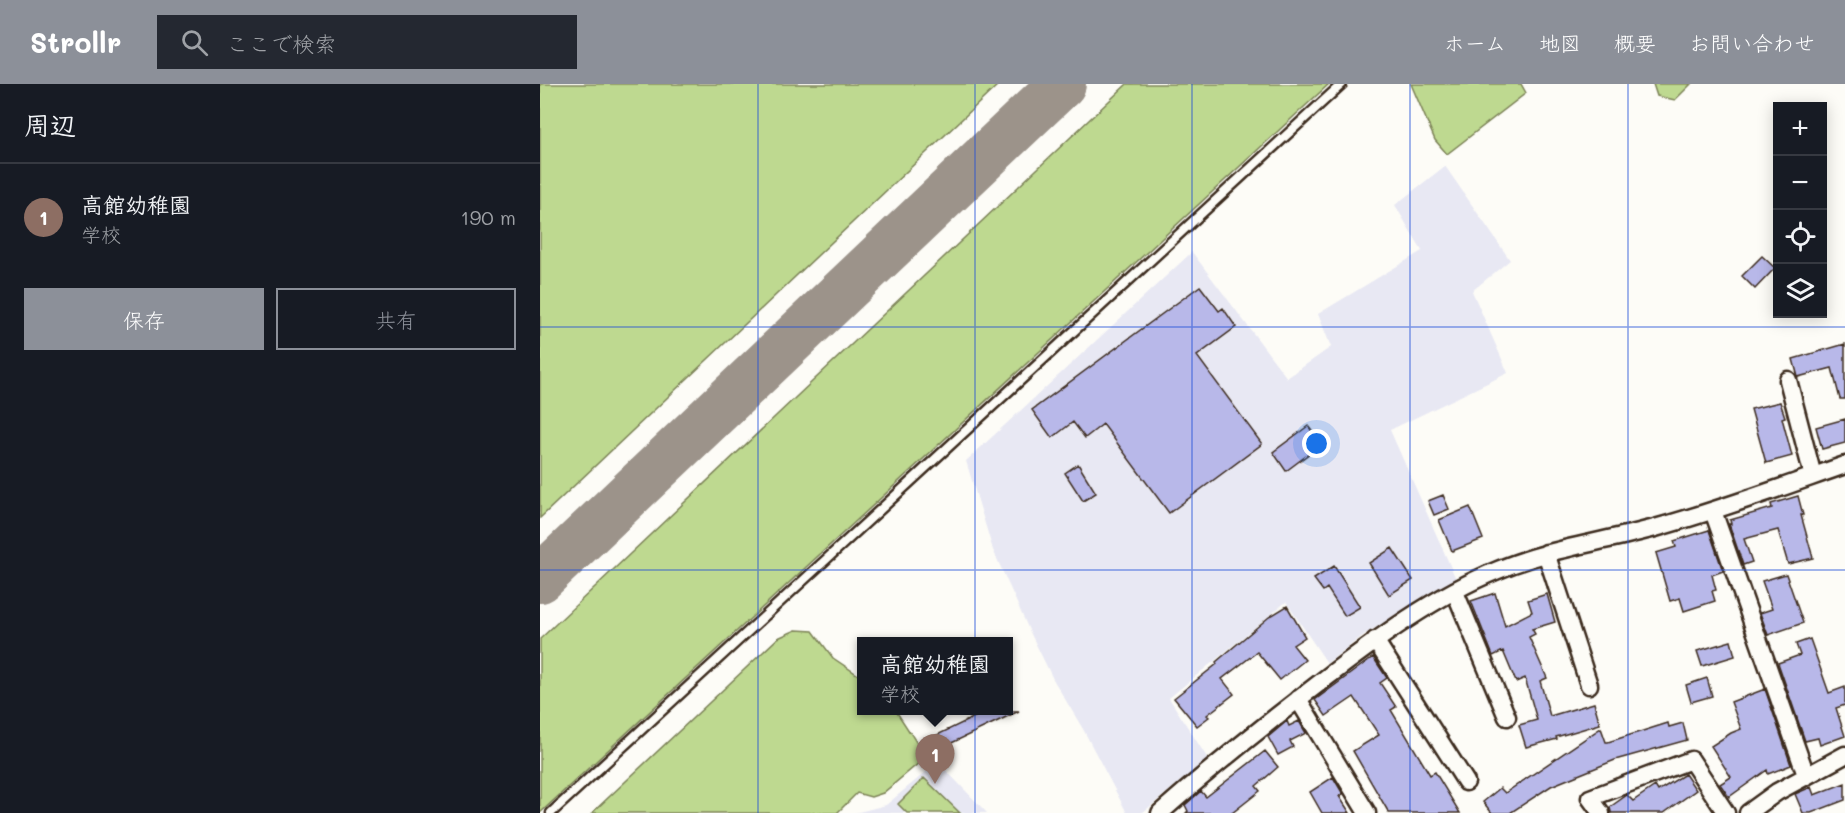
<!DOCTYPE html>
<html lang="ja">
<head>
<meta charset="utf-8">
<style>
  body { margin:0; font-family:Mali,"Klee One",sans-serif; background:#242831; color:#f1f3f6 }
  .controls { position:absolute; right:18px; top:18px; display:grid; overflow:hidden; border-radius:0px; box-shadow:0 3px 15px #0003 }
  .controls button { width:54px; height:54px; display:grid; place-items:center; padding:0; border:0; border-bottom:2px solid #363941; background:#171b24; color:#f1f3f6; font:30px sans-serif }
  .you { position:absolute; left:777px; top:360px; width:21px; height:21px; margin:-15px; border:4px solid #fff; border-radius:50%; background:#1a73e8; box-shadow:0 0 0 9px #1a73e833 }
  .badge { display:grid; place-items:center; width:39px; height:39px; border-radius:50%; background:#8c9099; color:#fff; font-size:20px; font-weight:700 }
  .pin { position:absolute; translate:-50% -50px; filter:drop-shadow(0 2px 3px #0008) }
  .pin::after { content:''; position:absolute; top:32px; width:21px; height:18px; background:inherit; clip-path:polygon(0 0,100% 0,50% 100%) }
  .popup { position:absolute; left:317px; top:553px; width:156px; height:78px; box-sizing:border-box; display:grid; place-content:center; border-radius:0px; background:#171b24; filter:drop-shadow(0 2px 4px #0005); font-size:20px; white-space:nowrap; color:#9ea1a6 }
  .popup b { font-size:22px; color:#f1f3f6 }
  .popup::after { content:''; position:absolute; left:50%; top:100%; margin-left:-12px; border:12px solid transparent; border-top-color:#171b24 }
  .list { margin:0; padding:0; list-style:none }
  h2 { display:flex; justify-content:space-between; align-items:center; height:78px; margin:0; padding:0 24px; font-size:26px }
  h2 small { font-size:20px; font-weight:400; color:#9ea1a6 }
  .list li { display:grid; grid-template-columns:39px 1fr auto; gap:18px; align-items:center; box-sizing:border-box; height:108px; padding:0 24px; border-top:2px solid #363941 }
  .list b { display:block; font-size:22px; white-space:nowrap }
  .list p { margin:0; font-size:20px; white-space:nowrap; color:#9ea1a6 }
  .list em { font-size:20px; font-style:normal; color:#9ea1a6 }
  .actions { display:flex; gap:12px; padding:18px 24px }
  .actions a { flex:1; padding:14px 0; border:2px solid #8c9099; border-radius:0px; text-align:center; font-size:21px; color:#8c9099 }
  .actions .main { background:#8c9099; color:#fff }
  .icon { flex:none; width:33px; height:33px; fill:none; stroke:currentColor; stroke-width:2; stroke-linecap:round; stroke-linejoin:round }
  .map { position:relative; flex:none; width:1305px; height:729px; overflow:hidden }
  header { display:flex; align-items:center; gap:36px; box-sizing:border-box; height:84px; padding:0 30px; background:#8c9099; color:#fff }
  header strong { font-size:28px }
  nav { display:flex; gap:33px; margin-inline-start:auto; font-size:21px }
  .search { width:420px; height:54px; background:#242831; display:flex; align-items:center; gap:15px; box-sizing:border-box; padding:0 21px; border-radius:0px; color:#9ea1a6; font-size:22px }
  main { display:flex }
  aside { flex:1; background:#171b24 }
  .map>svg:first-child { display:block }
  .built { fill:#e8e8f3 }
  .green { fill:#bed990; stroke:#7c8257; stroke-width:1.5 }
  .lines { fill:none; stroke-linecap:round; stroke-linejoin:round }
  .taxiway { stroke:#9c938a; stroke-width:48 }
  .building { fill:#b8b8e9; stroke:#3b2a1e; stroke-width:1.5 }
  .service-casing { stroke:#3b2a1e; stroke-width:13 }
  .minor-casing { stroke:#3b2a1e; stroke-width:21 }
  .service { stroke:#fdfcf7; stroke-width:8 }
  .minor { stroke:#fdfcf7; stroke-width:16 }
  .grid { fill:none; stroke:#1d4ed8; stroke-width:1.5; stroke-opacity:0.55 }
</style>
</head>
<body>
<header>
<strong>Strollr</strong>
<div class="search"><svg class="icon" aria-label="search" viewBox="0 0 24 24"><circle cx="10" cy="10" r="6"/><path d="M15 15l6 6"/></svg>ここで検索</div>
<nav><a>ホーム</a><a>地図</a><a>概要</a><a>お問い合わせ</a></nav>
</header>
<main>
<aside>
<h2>周辺<small></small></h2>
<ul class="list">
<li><span class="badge" style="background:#8d6e63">1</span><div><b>高館幼稚園</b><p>学校</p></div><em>190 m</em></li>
</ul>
<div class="actions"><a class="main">保存</a><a>共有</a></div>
</aside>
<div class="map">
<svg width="1305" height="729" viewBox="0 0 1305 729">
  <rect width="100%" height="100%" fill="#fdfcf7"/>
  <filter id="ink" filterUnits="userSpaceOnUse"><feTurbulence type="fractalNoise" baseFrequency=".0167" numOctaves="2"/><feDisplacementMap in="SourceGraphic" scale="12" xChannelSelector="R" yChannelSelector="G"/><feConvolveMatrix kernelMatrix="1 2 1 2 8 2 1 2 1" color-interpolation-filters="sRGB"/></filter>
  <g filter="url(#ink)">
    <path class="built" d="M905 82 970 176 932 207 968 289 850 346 916 495 825 550 787 579 746 518 629 614 668 675 602 729H587L543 645 513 595 489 546 453 466 426 377 652 168 747 294 791 263 778 230 882 167 855 121Z
      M398 678 447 729H315L346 721Z"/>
    <path class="green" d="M0 0H459L0 434Z
      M587 0H789L0 729V555Z
      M871 0H981L986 9 907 70 895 56Z
      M1113 0H1151L1135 16 1117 12Z
      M256 546 273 547 293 574 321 593 322 626 356 627 386 673 343 709 331 713 317 709 297 729H52L238 554Z
      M384 694 420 729H367L358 720Z"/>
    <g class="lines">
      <path class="taxiway" d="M0 495 522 0"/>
    </g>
    <path class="building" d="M1222 172 1235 184 1215 205 1202 192Z
      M660 202 679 227 683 224 696 243 657 272 722 360 629 429 563 340 545 354 533 338 512 354 492 326Z
      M1305 260V315H1300L1292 284 1258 293 1253 275Z
      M1240 318 1245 333 1242 334 1252 372 1226 379 1211 325Z
      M1305 335V359L1282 365 1276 343Z
      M768 342 782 360 746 387 733 368Z
      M538 380 556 409 543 417 525 389Z
      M903 411 909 425 894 431 888 417Z
      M1258 412 1263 431H1261L1273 474 1248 480 1238 446 1204 455 1212 478 1203 481 1189 440H1191L1190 436 1232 424 1231 420Z
      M930 423 943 455 912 467 899 436Z
      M1169 446 1183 487 1172 491 1176 506 1172 507 1175 517 1144 527 1140 514 1130 517 1116 469 1136 463 1134 457Z
      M852 464 873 496 849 511 829 479Z
      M794 482 820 523 805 532 787 504 783 507 774 495Z
      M1246 490 1263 539 1228 551 1220 529 1232 525 1222 497Z
      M955 509 965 542 992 528 988 516 1007 510 1015 538 992 545 995 550 989 553 1007 594 1000 597 1010 632 1054 619 1060 640 1016 653 1017 655 986 663 979 641 997 636 985 594 976 598 963 567 953 572 931 517Z
      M747 522 765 553 753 561 765 576 740 596 717 568 682 595 694 610 667 631 669 633 657 642 634 614 677 580 676 578 729 533Z
      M1270 555 1289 609 1305 603V621L1296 624 1305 652 1280 661 1278 654 1265 657 1238 579 1260 571 1256 560Z
      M1191 557 1195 572 1162 582 1157 567Z
      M833 573 847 594 840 599 856 623 851 626 890 691 895 688 920 729H849L813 667 839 651 814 613 786 632 775 616Z
      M1167 594 1172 612 1151 618 1146 601Z
      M1225 605 1251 681 1228 690 1227 686 1189 713 1180 700 1191 693 1171 662 1191 649 1201 645 1191 618Z
      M447 627H479L401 664 395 652Z
      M747 637 749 642 759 637 766 649 750 657 753 663 738 671 728 653Z
      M1128 639 1129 643 1143 639 1147 656 1075 676 1011 702 970 729H952L943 718 960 704 965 709 1061 644 1066 658H1068Z
      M725 667 738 683 716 702 720 707 692 729H646L648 727 645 721 661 707 666 713Z
      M1145 690 1156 706 1124 729H1071L1070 723 1087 711 1093 717 1115 702 1118 707Z
      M793 693 803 710 799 712 810 729H782L770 708Z
      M1305 699V716L1271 729H1263L1255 710 1271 703 1274 711Z"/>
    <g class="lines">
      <defs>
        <path id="service" d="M11 729 802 0"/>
        <path id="minor" d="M1248 296 1273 392
          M1173 427 1266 691
          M1006 469 1049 601
          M915 508 967 633
          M835 556 926 698
          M758 615 827 729
          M620 729C672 683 727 639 782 597 835 556 896 511 958 486 1008 465 1063 458 1115 444 1180 426 1242 403 1305 381
          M1061 729 1050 714 1151 676 1186 729
          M1208 729 1237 708 1305 671"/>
      </defs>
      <use href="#service" class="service-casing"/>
      <use href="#minor" class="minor-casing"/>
      <use href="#service" class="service"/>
      <use href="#minor" class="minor"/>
    </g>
  </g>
  <path class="grid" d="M218 0V729M435 0V729M652 0V729M870 0V729M1088 0V729M0 243H1305M0 486H1305"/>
</svg>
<div class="controls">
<button>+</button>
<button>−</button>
<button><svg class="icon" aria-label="locate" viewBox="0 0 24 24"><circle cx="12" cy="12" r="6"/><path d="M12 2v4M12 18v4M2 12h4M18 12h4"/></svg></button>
<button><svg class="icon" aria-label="layers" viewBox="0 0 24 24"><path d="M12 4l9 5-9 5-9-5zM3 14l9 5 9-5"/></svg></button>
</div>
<div class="you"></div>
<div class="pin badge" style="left:395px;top:700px;background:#8d6e63">1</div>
<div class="popup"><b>高館幼稚園</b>学校</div>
</div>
</main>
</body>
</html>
